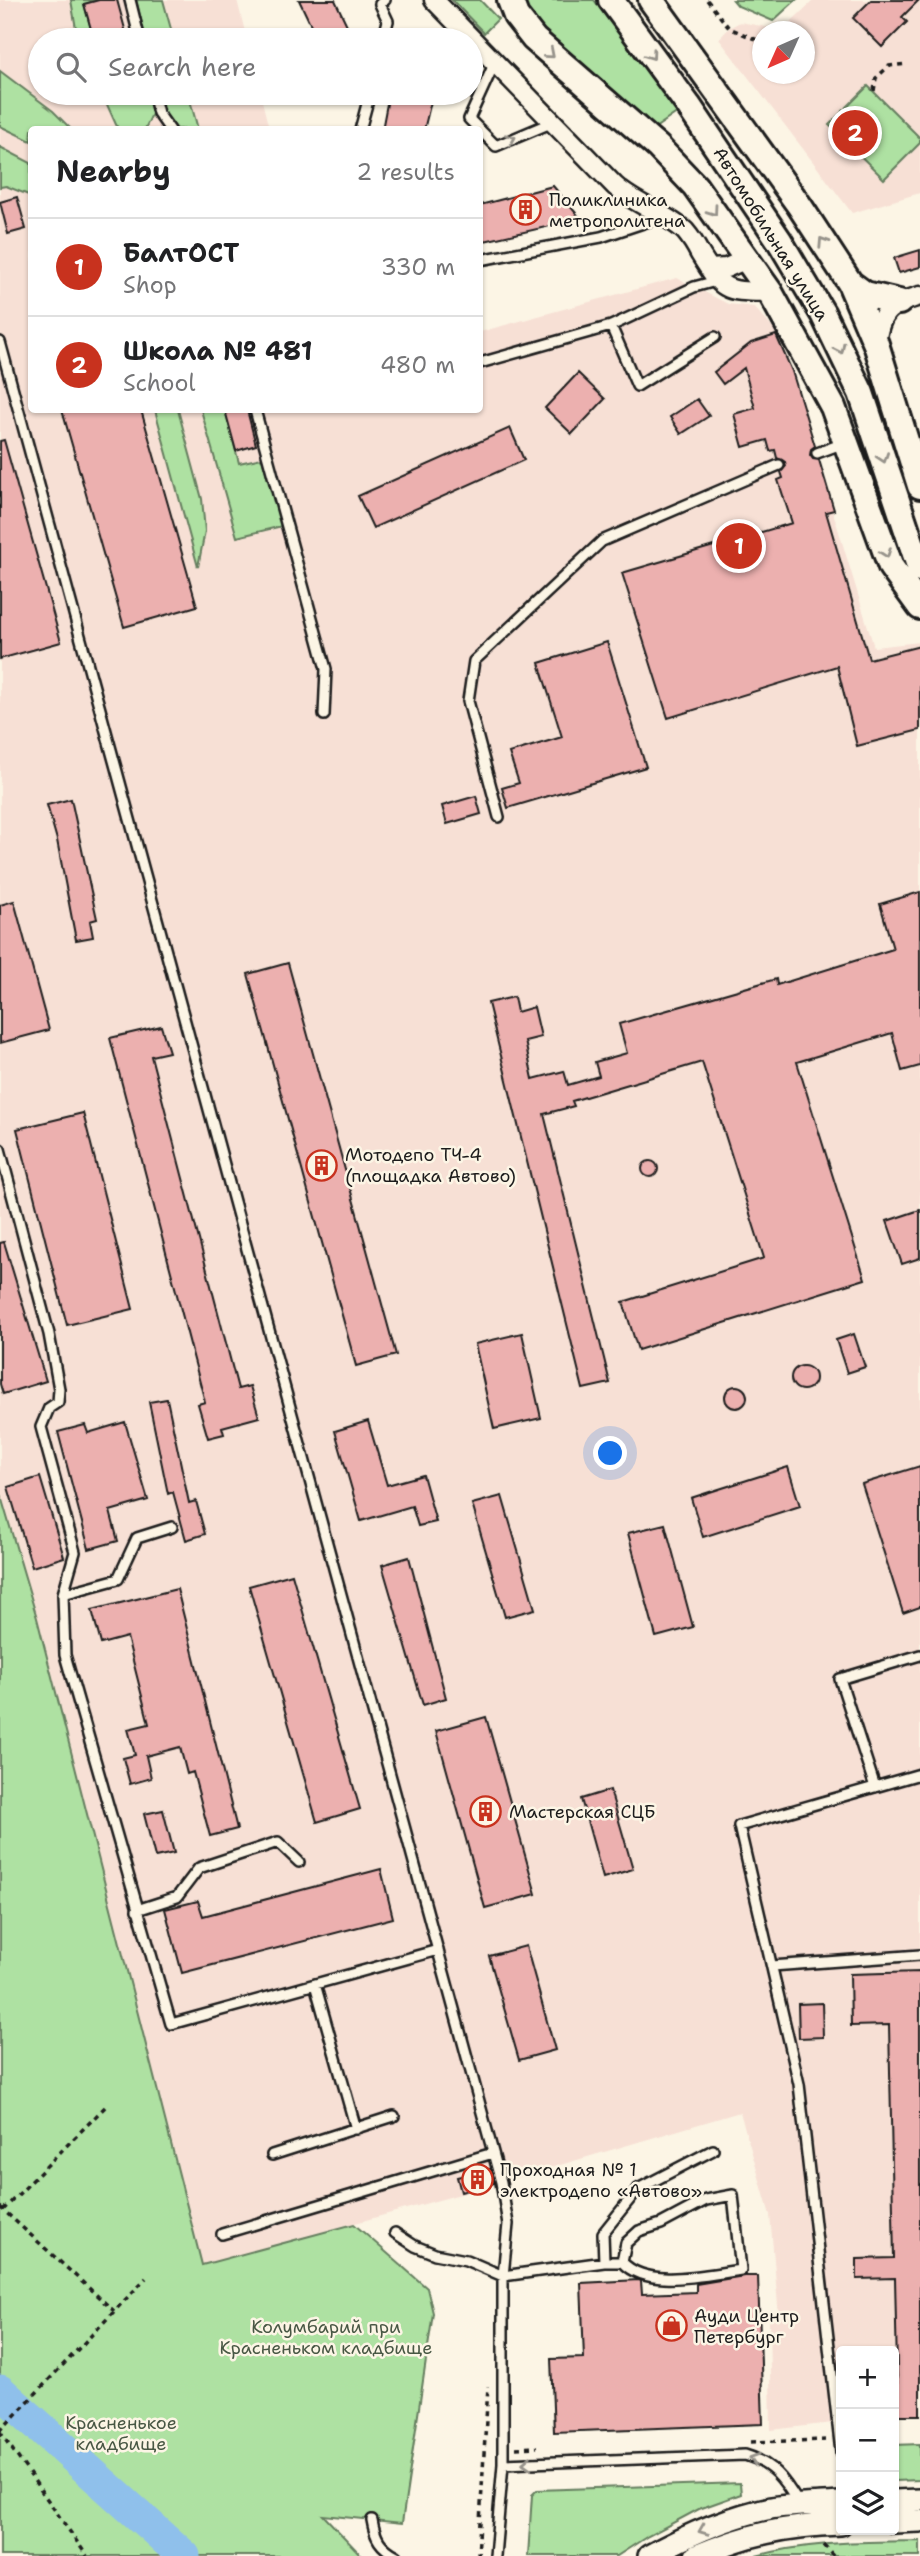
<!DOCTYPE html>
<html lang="en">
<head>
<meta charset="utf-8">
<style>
  body { margin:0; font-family:"Shantell Sans",sans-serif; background:#f6f6f6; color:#202124 }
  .controls { position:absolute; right:21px; bottom:21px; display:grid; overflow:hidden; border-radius:7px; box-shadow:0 2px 5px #0004 }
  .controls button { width:63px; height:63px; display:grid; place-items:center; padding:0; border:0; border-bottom:2px solid #e0e0e0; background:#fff; color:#202124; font:35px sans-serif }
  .compass { position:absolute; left:752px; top:21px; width:63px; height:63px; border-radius:50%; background:#fff; box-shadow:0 2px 5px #0004; rotate:225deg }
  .you { position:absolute; left:611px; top:1454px; width:24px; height:24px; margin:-18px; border:5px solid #fff; border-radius:50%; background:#1a73e8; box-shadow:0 0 0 10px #1a73e833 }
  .badge { display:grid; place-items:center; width:46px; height:46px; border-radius:50%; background:#c8321e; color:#fff; font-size:23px; font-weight:700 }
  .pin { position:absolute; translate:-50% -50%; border:4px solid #fff; box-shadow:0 2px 7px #0006 }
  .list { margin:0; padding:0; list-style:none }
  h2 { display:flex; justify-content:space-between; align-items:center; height:91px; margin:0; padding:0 28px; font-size:30px }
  h2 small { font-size:23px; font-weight:400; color:#757577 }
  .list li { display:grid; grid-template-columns:46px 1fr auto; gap:21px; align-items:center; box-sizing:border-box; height:98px; padding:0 28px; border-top:2px solid #e0e0e0 }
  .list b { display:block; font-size:26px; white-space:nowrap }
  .list p { margin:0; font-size:23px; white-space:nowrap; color:#757577 }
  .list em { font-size:23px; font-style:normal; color:#757577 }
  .icon { flex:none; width:38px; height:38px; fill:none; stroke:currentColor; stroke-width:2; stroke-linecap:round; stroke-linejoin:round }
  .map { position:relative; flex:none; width:920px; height:2556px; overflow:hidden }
  .search { position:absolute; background:#fff; box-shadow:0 2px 5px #0004; left:28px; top:28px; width:455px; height:77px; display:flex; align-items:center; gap:18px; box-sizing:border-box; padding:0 24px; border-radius:38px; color:#757577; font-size:26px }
  .panel { position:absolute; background:#fff; box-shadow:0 2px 5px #0004; left:28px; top:126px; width:455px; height:287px; border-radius:7px }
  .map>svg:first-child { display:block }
  .built { fill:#f7e0d5; fill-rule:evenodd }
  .green { fill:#aee1a2; stroke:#657e5f; stroke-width:2 }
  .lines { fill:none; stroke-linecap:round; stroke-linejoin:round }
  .river { stroke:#8fc0eb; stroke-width:33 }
  .building { fill:#ecb0af; stroke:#1c1c1c; stroke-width:2 }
  .service-casing { stroke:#1c1c1c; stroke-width:14 }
  .minor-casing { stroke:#1c1c1c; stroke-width:23 }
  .tertiary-casing { stroke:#1c1c1c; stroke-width:26 }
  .secondary-casing { stroke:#1c1c1c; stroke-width:30 }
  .path { stroke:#1c1c1c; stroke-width:3.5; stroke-dasharray:5 5; stroke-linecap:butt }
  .service { stroke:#fcf5e5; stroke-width:9 }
  .minor { stroke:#fcf5e5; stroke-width:18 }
  .tertiary { stroke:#fcf5e5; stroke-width:21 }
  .secondary { stroke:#fcf5e5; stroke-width:24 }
  .oneway { stroke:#97938b }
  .labels { text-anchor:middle; stroke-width:5; stroke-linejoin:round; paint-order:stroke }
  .poi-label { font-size:18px; fill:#1c1c1c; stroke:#fcf5e5; text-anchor:start }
  .street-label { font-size:18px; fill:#1c1c1c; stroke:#fcf5e5 }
  .park-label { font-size:18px; fill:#485744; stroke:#fcf5e5 }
</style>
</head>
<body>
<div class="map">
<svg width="920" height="2556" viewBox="0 0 920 2556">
  <rect width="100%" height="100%" fill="#fcf5e5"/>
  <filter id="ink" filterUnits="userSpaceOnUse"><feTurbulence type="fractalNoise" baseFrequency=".0143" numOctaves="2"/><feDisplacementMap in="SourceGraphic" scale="14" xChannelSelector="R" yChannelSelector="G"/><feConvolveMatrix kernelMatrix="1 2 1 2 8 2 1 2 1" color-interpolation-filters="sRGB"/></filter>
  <g filter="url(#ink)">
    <path class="built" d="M0 0H237L247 40H40V93H260L269 129 32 130V410H480V332L677 278 728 304 754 307 779 335 874 647 920 642V2415L894 2416V2351H841V2422L771 2430 769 2320 779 2317 770 2215 740 2112 486 2187 202 2265 37 1618 0 1493Z
      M814 0H920V193L852 213 719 39 729 28 740 22 782 30ZM762 32H804V74H762Z"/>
    <path class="green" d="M71 0H99L84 4 94 40H78Z
      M136 0H163L174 40H146Z
      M452 0H480L498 19 484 33Z
      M516 0H594L678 112 652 130 565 62Z
      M733 0H796L773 21 738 6Z
      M0 71 53 111 71 129 32 130 31 141 0 126Z
      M868 86 920 138V143L884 179 829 125Z
      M95 93H148L153 112 145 129H118L105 100 99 102Z
      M158 93H188L198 129H177L163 111Z
      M0 147 31 163V196L6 186 0 187Z
      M155 410H178L202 499 205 531 198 567Z
      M201 410H225L239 463 262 458 282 526 237 537Z
      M0 1493 37 1618 202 2265 354 2224 427 2288 433 2313 402 2523 323 2515 362 2556H0Z
      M920 2444V2480L894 2481V2445Z
      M740 2483 741 2494 699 2509 648 2536 617 2556H528L532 2495 537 2490Z
      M920 2541V2556H756C810 2541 865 2542 920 2541Z"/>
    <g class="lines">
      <path class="river" d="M0 2391 184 2556"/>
    </g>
    <path class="building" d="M99 0H117L128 40H94L84 4Z
      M299 0H335L354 40H318Z
      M871 0H919L902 17 907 22 882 47 853 18Z
      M389 93H433L424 130H382Z
      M553 186 581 219 480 242V205Z
      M17 197 26 229 8 234 0 202Z
      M920 250V267L899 273 894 258Z
      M776 335 792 371 815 446 811 449 810 455 813 459 819 460 834 510 826 512 869 659 920 646V730L857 746 837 666 668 718 622 573 792 523 778 480 783 478 781 472 786 466 785 462 777 458 775 450 770 451 767 440 743 447 734 414 755 408 744 368 723 384 714 372 751 343Z
      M578 373 605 399 572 434 545 408Z
      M697 399 709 416 681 434 670 417Z
      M62 410H141L197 606 124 627Z
      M225 410H247L256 445 236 451Z
      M510 428 524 460 373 528 358 496Z
      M4 440 61 642 0 659V441Z
      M607 642 646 767 508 808 502 788 519 783 509 753 562 737 539 663Z
      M476 796 481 814 447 824 442 806Z
      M71 799 97 919 90 921 93 937 76 940 57 840 47 805Z
      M920 892V1066L902 1071 892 1033 797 1062 865 1279 638 1350 623 1302 764 1258 702 1062 572 1101 574 1106 544 1114 610 1383 583 1389 488 1003 514 997 517 1012 534 1007 541 1037 525 1041 533 1079 564 1071 568 1085 599 1076 595 1062 627 1053 619 1024 776 979 777 985 893 949 880 904Z
      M14 901 49 1030 0 1043V905Z
      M288 963 396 1355 356 1366 248 974Z
      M161 1026 169 1052 151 1056 238 1389 250 1386 259 1417 222 1427 224 1434 208 1438 198 1404 205 1402 110 1038Z
      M83 1113 133 1309 67 1325 17 1129Z
      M642 1169a8 8 0 1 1 16 0a8 8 0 1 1-16 0Z
      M920 1210V1258L902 1264 887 1221Z
      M4 1242 46 1381 3 1394 0 1384V1243Z
      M522 1333 541 1418 494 1429 475 1344Z
      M854 1334 865 1367 847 1373 836 1340Z
      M791 1378a12 12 0 1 1 24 0a12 12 0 1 1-24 0Z
      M725 1397a11 11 0 1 1 22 0a11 11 0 1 1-22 0Z
      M167 1399 189 1503 196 1501 205 1534 186 1540 173 1492 168 1494 149 1402Z
      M368 1421 387 1485 423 1475 436 1522 418 1526 412 1506 361 1521 335 1431Z
      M125 1422 148 1500 110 1511 118 1541 89 1549 58 1432 85 1425 88 1433Z
      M920 1466V1607L903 1613 862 1484Z
      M788 1467 800 1506 703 1537 691 1498Z
      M40 1477 64 1557 32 1567 8 1487Z
      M502 1496 535 1609 505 1617 472 1504Z
      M665 1524 693 1627 656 1637 628 1533Z
      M409 1557 446 1698 423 1705 382 1565Z
      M292 1574 360 1809 317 1822 249 1586Z
      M177 1589 237 1829 210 1836 193 1772 187 1774 180 1747 146 1756 151 1778 130 1784 123 1758 135 1755 128 1729 149 1724 127 1637 101 1644 92 1610Z
      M486 1717 536 1894 485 1908 436 1731Z
      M610 1790 633 1869 603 1878 581 1799Z
      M163 1810 174 1853 155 1857 144 1814Z
      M381 1869 393 1918 182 1973 165 1909 198 1901 203 1916Z
      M526 1946 555 2050 519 2060 489 1956Z
      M920 1972V2415H898L895 2278 857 2279V2259L894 2258 889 2025 851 2026 850 1974Z
      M822 2003 823 2037 799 2038 798 2004Z
      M490 2169 494 2183 461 2192 457 2177Z
      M744 2276H758L763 2424 554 2432 551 2359 584 2358 581 2283 639 2280 641 2281 642 2294 696 2292V2284Z"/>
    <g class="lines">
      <defs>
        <path id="service" d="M130 0 140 40
          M383 40 388 21 380 4 385 0
          M495 62 469 119 496 146 553 122
          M153 93 158 113 170 130
          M360 130 370 93
          M480 260 601 237 661 217
          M611 326 637 386 715 337
          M0 342 501 2182 508 2224 503 2276V2464
          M480 363 611 326 694 287 716 281
          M255 410 326 669 324 715
          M817 453 844 443
          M499 817 468 701 474 661 602 541 779 465
          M0 1149 49 1334 59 1389 58 1402 49 1408 41 1427 75 1552 63 1594
          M172 1527 137 1538 118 1579 63 1594 65 1655 171 2024 438 1950
          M875 1787 840 1679 920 1655
          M137 1910 177 1897 199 1868 278 1842 299 1862
          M772 1966 920 1955
          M315 1984 356 2129
          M272 2155 394 2116
          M395 2233 415 2246 435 2254 466 2260 503 2276 604 2262H622C647 2290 708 2274 741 2270L733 2195 706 2200 661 2224 639 2231 626 2243 622 2262
          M222 2234 493 2153
          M604 2262 603 2233 638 2189 713 2150
          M841 2452 799 2084 739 1826 920 1774
          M372 2520C375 2538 380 2547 397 2556
          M495 2556 503 2464 745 2455C772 2463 784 2479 798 2503"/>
        <path id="minor" d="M434 0 615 186C636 205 665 213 685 231 691 238 696 246 700 254 724 293 725 291 770 292
          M710 269 726 268 747 259
          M876 344C880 311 889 305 920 296"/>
        <path id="tertiary" d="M894 2501 920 2500
          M894 2522 920 2521
          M649 2556C687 2535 728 2517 771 2508 793 2504 818 2505 841 2503
          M696 2556C748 2534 785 2526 841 2524"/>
        <path id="secondary" d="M510 0 516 16 534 39 658 147 695 186 770 292 833 407 891 567 920 607
          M611 0 688 105 779 240 823 314 861 393 920 569
          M651 0 799 205 850 283 876 344 920 486
          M850 283 865 294 899 302"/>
      </defs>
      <use href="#service" class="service-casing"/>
      <use href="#minor" class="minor-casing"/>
      <use href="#tertiary" class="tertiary-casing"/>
      <use href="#secondary" class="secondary-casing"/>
      <path class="path" d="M707 0 729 28 762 42
        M874 91 876 78 889 66 907 64
        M0 2207 114 2311
        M3 2210 107 2105
        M0 2431 146 2278
        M0 2432 87 2556
        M751 2442 827 2440
        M516 2448 537 2447
        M824 2545 834 2556
        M478 2556 488 2386"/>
      <use href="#service" class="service"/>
      <use href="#minor" class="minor"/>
      <use href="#tertiary" class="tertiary"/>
      <use href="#secondary" class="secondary"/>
    </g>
    <defs><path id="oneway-chevron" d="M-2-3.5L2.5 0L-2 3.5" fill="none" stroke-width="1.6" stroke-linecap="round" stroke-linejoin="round" transform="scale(1.75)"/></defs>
    <g class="oneway">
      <use href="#oneway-chevron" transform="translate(550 54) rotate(41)"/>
      <use href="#oneway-chevron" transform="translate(651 55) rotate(54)"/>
      <use href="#oneway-chevron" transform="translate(511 139) rotate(-23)"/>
      <use href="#oneway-chevron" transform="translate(713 211) rotate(55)"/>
      <use href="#oneway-chevron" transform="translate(823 242) rotate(-123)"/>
      <use href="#oneway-chevron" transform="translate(840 349) rotate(64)"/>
      <use href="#oneway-chevron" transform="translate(883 458) rotate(71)"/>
      <use href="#oneway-chevron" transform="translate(886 553) rotate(70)"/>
      <use href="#oneway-chevron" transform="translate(754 2459) rotate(-162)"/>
      <use href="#oneway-chevron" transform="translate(527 2463) rotate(178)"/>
      <use href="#oneway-chevron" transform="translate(703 2530) rotate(158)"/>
    </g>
  </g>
  <defs>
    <symbol id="building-ring" viewBox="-11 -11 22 22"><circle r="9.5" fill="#fcf5e5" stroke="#c8321e" stroke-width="1.5"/><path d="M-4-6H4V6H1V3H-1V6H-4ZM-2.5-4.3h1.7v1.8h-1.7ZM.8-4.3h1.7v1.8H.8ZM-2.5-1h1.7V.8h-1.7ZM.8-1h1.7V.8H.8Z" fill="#c8321e"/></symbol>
    <symbol id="shop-ring" viewBox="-11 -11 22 22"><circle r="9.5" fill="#fcf5e5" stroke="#c8321e" stroke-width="1.5"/><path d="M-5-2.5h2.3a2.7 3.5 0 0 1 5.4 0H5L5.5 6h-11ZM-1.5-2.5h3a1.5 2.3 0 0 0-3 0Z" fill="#c8321e"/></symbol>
  </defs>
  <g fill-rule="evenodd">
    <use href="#building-ring" x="508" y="192" width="35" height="35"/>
    <use href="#building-ring" x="304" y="1148" width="35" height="35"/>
    <use href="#building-ring" x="468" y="1794" width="35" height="35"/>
    <use href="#building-ring" x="460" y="2162" width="35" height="35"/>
    <use href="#shop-ring" x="654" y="2308" width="35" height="35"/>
  </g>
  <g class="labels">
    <g class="poi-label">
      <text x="549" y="206">Поликлиника<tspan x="549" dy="21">метрополитена</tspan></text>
      <text x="345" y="1161">Мотодепо ТЧ-4<tspan x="345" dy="21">(площадка Автово)</tspan></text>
      <text x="509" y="1818">Мастерская СЦБ</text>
      <text x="500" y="2176">Проходная № 1<tspan x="500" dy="21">электродепо «Автово»</tspan></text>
      <text x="694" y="2322">Ауди Центр<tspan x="694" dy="21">Петербург</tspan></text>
    </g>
    <g class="street-label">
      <text transform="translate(771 234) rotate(58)" y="6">Автомобильная улица</text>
    </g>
    <g class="park-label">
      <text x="326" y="2333">Колумбарий при<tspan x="326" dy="21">Красненьком кладбище</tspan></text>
      <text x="121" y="2429">Красненькое<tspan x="121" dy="21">кладбище</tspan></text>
    </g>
  </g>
</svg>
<div class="controls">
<button>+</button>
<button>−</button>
<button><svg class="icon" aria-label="layers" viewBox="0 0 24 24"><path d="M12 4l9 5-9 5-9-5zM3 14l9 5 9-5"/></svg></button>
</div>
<svg class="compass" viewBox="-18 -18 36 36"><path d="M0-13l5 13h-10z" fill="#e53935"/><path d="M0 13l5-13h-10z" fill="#757577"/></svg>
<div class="you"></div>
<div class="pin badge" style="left:739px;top:546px">1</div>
<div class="pin badge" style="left:855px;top:133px">2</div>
<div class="search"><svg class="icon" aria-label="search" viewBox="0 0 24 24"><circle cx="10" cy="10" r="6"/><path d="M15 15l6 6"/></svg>Search here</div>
<section class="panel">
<h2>Nearby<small>2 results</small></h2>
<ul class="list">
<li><span class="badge">1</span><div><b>БалтОСТ</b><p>Shop</p></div><em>330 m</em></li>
<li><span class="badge">2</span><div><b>Школа № 481</b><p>School</p></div><em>480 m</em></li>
</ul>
</section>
</div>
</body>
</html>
